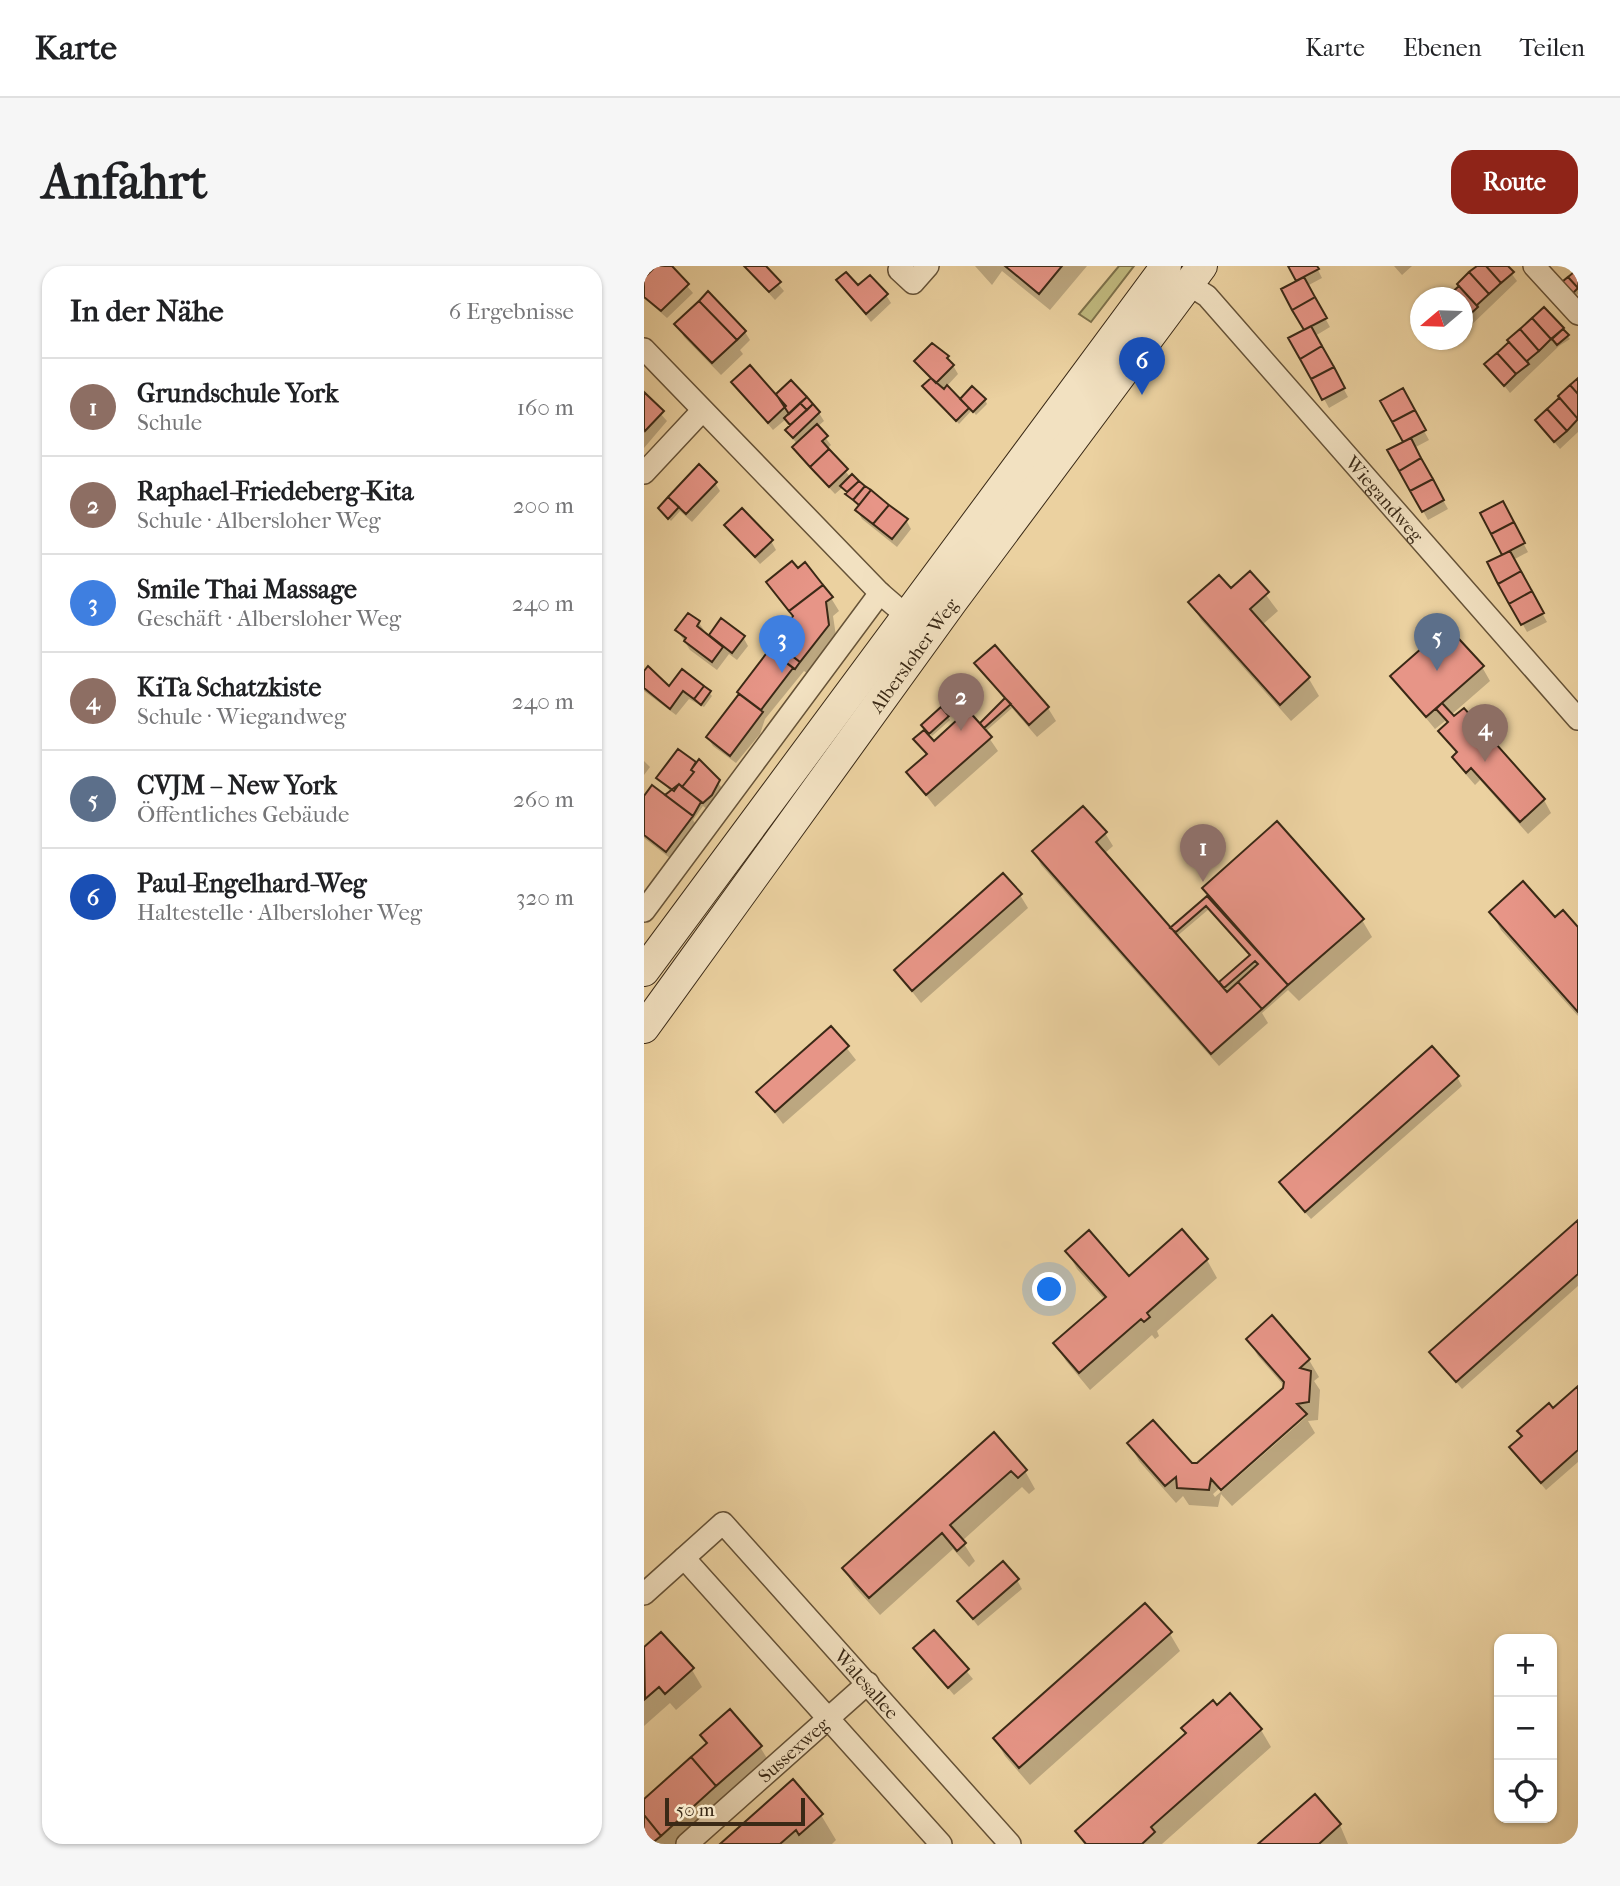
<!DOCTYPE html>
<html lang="de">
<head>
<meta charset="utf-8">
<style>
  body { margin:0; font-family:"IM FELL French Canon",serif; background:#f6f6f6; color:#202124 }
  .controls { position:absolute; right:21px; bottom:21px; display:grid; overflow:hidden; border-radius:14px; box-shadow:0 2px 5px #0004 }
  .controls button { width:63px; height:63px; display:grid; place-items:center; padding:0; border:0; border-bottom:2px solid #e0e0e0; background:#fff; color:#202124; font:35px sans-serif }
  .compass { position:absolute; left:766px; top:21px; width:63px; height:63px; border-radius:50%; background:#fff; box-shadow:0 2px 5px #0004; rotate:251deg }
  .scale { position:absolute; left:21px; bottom:18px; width:140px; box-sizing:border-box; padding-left:7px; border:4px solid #3a2916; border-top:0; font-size:19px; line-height:24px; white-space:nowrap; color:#3a2916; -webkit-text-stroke:5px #f2e1c1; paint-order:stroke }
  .you { position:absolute; left:406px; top:1024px; width:24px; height:24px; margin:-18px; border:5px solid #fff; border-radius:50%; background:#1a73e8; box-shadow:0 0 0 10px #1a73e833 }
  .badge { display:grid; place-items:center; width:46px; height:46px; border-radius:50%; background:#8f2418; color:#fff; font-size:23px; font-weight:700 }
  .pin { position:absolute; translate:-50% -58px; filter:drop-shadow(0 2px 4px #0008) }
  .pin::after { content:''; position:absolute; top:37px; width:24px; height:21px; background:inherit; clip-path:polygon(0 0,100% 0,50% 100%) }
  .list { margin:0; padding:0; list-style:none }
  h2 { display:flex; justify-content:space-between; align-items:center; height:91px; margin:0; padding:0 28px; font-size:30px }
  h2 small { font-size:23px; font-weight:400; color:#757577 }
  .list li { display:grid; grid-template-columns:46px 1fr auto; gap:21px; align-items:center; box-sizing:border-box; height:98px; padding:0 28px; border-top:2px solid #e0e0e0 }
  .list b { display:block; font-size:26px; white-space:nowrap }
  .list p { margin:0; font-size:23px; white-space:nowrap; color:#757577 }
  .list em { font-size:23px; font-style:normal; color:#757577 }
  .icon { flex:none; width:38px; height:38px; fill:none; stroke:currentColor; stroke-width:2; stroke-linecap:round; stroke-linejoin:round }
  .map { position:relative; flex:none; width:934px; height:1578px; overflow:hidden; border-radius:21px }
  header { display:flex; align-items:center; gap:42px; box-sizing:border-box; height:98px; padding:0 35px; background:#fff; border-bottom:2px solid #e0e0e0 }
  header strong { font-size:33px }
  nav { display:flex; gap:38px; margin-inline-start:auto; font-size:24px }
  .intro { display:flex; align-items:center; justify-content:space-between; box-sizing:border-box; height:168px; padding:0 42px }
  h1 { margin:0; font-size:49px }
  .button { padding:18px 32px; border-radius:21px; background:#8f2418; color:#fff; font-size:24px; font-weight:700 }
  main { display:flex; gap:42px; padding:0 42px }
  aside { flex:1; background:#fff; border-radius:21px; box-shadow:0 2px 5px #0004 }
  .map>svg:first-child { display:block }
  .green { fill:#c0b97e; stroke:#7d714a; stroke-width:2 }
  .shadow { fill:#0003; fill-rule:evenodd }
  .building { fill:#e79587; stroke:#3a2916; stroke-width:2 }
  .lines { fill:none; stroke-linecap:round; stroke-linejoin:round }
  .minor-casing { stroke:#665338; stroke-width:24 }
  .secondary-casing { stroke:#3a2916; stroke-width:32 }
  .minor { stroke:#f2e1c1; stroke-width:21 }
  .secondary { stroke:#f2e1c1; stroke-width:30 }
  .labels { text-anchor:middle; stroke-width:5; stroke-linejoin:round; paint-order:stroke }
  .street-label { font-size:19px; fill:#3a2916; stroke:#f2e1c1 }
</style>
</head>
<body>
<header>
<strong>Karte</strong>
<nav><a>Karte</a><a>Ebenen</a><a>Teilen</a></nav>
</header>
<div class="intro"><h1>Anfahrt</h1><a class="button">Route</a></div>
<main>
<aside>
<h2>In der Nähe<small>6 Ergebnisse</small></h2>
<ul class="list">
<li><span class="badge" style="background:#8d6e63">1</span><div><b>Grundschule York</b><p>Schule</p></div><em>160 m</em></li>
<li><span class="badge" style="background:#8d6e63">2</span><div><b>Raphael-Friedeberg-Kita</b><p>Schule · Albersloher Weg</p></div><em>200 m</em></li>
<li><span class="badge" style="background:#3f7fe0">3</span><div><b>Smile Thai Massage</b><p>Geschäft · Albersloher Weg</p></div><em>240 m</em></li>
<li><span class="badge" style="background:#8d6e63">4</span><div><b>KiTa Schatzkiste</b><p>Schule · Wiegandweg</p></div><em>240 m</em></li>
<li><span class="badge" style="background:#5c6f8a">5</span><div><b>CVJM – New York</b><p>Öffentliches Gebäude</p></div><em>260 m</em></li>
<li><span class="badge" style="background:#1a4fb4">6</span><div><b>Paul-Engelhard-Weg</b><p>Haltestelle · Albersloher Weg</p></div><em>320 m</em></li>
</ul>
</aside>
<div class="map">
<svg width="934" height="1578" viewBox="0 0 934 1578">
  <rect width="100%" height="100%" fill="#ebd1a0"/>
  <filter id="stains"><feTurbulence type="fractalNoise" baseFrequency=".00286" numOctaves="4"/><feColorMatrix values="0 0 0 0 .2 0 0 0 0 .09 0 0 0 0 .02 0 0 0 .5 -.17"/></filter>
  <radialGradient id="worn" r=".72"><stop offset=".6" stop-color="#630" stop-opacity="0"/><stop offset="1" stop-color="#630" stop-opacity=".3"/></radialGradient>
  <path class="green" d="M475 0H490L447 56 435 48Z"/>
  <path class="shadow" d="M0 0H26L49 27 23 52 0 32Z
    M100 0H119L140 25 131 34Z
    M331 0H443L406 44 358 5 348 19Z
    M646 0H672L678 12 663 20 686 61 671 70 704 131 685 142 647 73 662 65 654 15Z
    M750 0H768L758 9Z
    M835 0H862L873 15 818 68V32H804Z
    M934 4V28L931 30 920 17Z
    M195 15 242 29 247 37 227 56Z
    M900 43 926 73 915 80 866 127 843 98Z
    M33 58 101 66 106 74 96 84 99 88 77 109 40 71Z
    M288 79 304 91 314 108 302 121 317 134H341L343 138 332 149 328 144 315 158 283 124 287 114 272 96Z
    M934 115V166L916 183 893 155Z
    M89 116 132 131 147 117 175 147 180 155 173 161 187 179 183 183 207 212 262 254 267 263 253 281 218 253 213 244 217 240 199 221 191 228 155 190 150 182 153 178 143 165 148 160 142 153 129 164Z
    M758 125 785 174 770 182 804 243 784 254 746 185 761 177 738 136Z
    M0 129 23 155 0 182Z
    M71 217 76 225 48 256 36 245 27 255 16 243Z
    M858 237 884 286 869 294 903 356 883 366 845 297 860 289Z
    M82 259 127 275 132 284 116 298Z
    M606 308 634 345 618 359 665 413 675 430 647 455 557 354 547 336 587 325Z
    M124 316 187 332 195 345 189 350 192 370 164 408 160 405 121 453 116 468 92 497 69 480 64 472 150 352Z
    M78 355 99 371 104 380 93 394 85 388 73 404 46 384 33 364 55 357 65 371Z
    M332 397 404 442 412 455 393 471 368 442 341 466 354 485 291 541 265 507 283 490 272 473 289 478 314 456 306 442 336 460 361 434Z
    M838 401 846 415 807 449 810 453 819 444 900 534 907 547 884 568 836 514 831 519 818 504 810 491 813 488 796 465 804 458 801 455 791 463 748 411Z
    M5 402 25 422H61L68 430 60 441 45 433 32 449 0 425V408Z
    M304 451 306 454 288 470 282 463Z
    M34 485 52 498 55 495 65 503 79 524 64 544 59 540 49 554 53 560 27 593 0 572V533L21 531 27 526 15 512Z
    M0 495 6 501 0 509Z
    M461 567 469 580 460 588 526 664 565 630 560 622 718 654 728 671 655 735 644 724 618 747 624 757 575 800 397 599 390 585ZM565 643 607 690 577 717 580 725 532 671Z
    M376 629 384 642 277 737 252 705Z
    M847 646 911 654 934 664V750L857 664Z
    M187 762 212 794 139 858 115 826Z
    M813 811 818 820 667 953 642 925 637 916Z
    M934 957V1020L818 1123 788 1087Z
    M538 966 563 994 573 1012 513 1065 515 1070 511 1073 508 1069 446 1124 422 1095 412 1078 461 1034 433 1003 423 985 485 1012Z
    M604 1073 665 1094 675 1111 670 1115 676 1124 674 1154 664 1155 671 1167 588 1240 577 1228 574 1241 545 1239 539 1230 532 1237 495 1195 485 1177 554 1199 641 1121 614 1090ZM662 1146V1151L571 1231 569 1228Z
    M934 1123V1196L902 1224 867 1182Z
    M350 1169 381 1205 391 1223 385 1228 378 1221 318 1275 331 1295 325 1301 309 1283 236 1349 210 1320 200 1303Z
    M373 1314 378 1323 334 1360 315 1335Z
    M290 1366 329 1413 310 1429 271 1383Z
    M17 1368 48 1404 58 1421 32 1444 26 1437 0 1460V1383Z
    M526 1368 536 1385 386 1519 361 1490 351 1473Z
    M573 1441 617 1464 627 1481 518 1578H440L433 1565Z
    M64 1479 116 1481 127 1499 37 1578H0V1535Z
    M149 1516 177 1549 192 1574 188 1578H78Z
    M671 1530 696 1559 704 1578H617Z"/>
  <path class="building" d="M0 0H12L0 12Z
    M12 0H28L45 18 17 45 0 31V12Z
    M100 0H122L137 16 125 26Z
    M361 0H418L395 28Z
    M644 0H673L675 3 652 15Z
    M833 0H842L857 17 845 28 825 6Z
    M842 0H864L870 6 857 17Z
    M202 6 214 19 226 9 244 28 222 48 192 14Z
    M825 6 845 28 833 39 834 41 813 18Z
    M930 6 934 10V22L924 11Z
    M660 11 671 31 648 44 637 23Z
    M924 11 934 22 928 28 918 16Z
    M813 18 834 41 822 52 818 48V32L803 31 815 20Z
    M64 25 102 65 93 74 55 35Z
    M671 31 683 52 660 64 648 44Z
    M55 35 93 74 68 97 30 58Z
    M900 41 920 62 907 73 888 52Z
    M888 52 907 73 895 85 876 63Z
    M667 60 678 80 656 93 644 72Z
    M876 63 895 85 883 95 885 98 863 74Z
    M919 63 925 69 913 79 908 73Z
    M863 74 885 98 872 108 853 87 865 76Z
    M288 77 305 90 303 92 310 99 292 117 270 95Z
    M678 80 690 101 667 113 656 93Z
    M853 87 872 108 860 120 840 98Z
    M106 99 142 140 124 157 87 116Z
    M690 101 701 122 678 134 667 113Z
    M287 112 300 123 303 119 325 142 312 155 278 120Z
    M934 112V128L926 119Z
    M147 114 163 131 145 148 132 128Z
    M926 119 934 128V153L914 130Z
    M328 120 342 133 329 146 316 133Z
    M759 122 771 144 748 156 736 135Z
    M0 126 20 145 1 165 0 163Z
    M914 130 934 153 923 165 903 143 915 132Z
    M163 131 169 138 163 144 156 137Z
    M156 137 163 144 146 159 140 152Z
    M169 138 176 146 149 172 141 164Z
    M903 143 923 165 910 176 891 154Z
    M771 144 782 164 759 176 748 156Z
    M173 158 184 170 178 175 185 183 166 201 148 181Z
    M767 172 777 192 755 205 743 184Z
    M185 183 204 203 185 221 166 201Z
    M777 192 789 213 766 225 755 205Z
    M55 198 73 216 42 248 24 231Z
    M208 208 215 215 203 226 196 220Z
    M789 213 800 234 778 246 766 225Z
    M215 215 221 220 209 234 201 228Z
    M221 220 227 224 215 239 209 234Z
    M227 224 245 239 229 258 211 244Z
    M24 231 35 241 24 253 14 242Z
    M859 235 870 256 847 268 836 247Z
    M245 239 264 253 248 273 229 258Z
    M98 242 129 274 111 291 80 259Z
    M870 256 881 277 858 289 847 268Z
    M866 285 877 305 854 318 843 296Z
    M148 295 154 302 161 296 179 319 145 345 122 316Z
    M606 305 625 326 606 343 666 411 636 439 544 336 575 309 587 322Z
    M877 305 888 325 865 338 854 318Z
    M179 319 189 331 182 336 185 359 156 396 130 376 149 350 145 345Z
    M888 325 900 347 877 359 865 338Z
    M44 347 56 355 53 360 79 381 68 396 40 375 42 372 31 364Z
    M77 352 101 370 88 387 65 369Z
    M803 360 840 400 782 451 746 410Z
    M130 376 156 396 151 403 124 383Z
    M351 379 405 441 385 459 330 397Z
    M125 384 149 402 117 444 93 426Z
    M4 400 25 420 38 403 60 420 50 433 39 425 26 443 0 422V405Z
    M60 420 67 425 57 439 50 433Z
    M95 428 119 446 86 490 62 471Z
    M361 432 367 438 340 462 336 457Z
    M314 433 348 471 282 529 262 506 283 488 269 473 280 464 290 475 314 453 304 442Z
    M798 437 810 450 820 442 901 533 876 556 827 502 822 507 808 491 813 486 794 465 804 456 792 443Z
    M297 441 305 450 285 468 277 459Z
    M34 483 52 496 47 504 50 506 38 521 35 518 30 525 12 512Z
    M55 493 76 514 68 529 59 537 38 521 50 506 47 504Z
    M35 518 57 536 49 550 21 529Z
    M8 519 49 550 22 586 0 569V530Z
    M439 540 463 566 452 576 583 726 594 716 618 743 567 788 388 585Z
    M633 555 720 653 644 719 558 622Z
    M359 607 378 628 268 725 250 704Z
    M879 615 911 651 919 644 934 661V746L845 646Z
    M563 630 644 719 618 743 594 716 614 698 611 695 580 722 575 716 606 689 562 640 532 666 526 662Z
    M187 760 205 780 131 846 112 826Z
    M788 780 815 810 661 946 635 916Z
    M934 954V1008L812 1116 785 1086Z
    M538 963 564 993 503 1047 506 1051 500 1056 497 1053 435 1107 409 1077 462 1031 421 985 445 964 485 1010Z
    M628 1049 666 1093 656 1102 667 1105 665 1136 653 1138 663 1148 577 1224 567 1213 565 1224 533 1222 532 1211 521 1220 483 1177 509 1154 548 1197H553L639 1122 640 1116 602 1073Z
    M934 1120V1184L897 1217 865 1181 878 1170 873 1165 905 1137 909 1142Z
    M350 1166 383 1204 374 1212 367 1205 306 1259 322 1277 313 1285 298 1267 225 1332 198 1302Z
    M359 1295 375 1313 329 1353 313 1335Z
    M501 1337 528 1366 375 1502 349 1472Z
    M290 1364 325 1403 304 1422 269 1382Z
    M17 1366 50 1402 21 1428 15 1421 1 1433 0 1381Z
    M586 1427 618 1463 507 1561 511 1566 498 1578H442L431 1565 542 1467 537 1462 569 1434 573 1439Z
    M86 1443 118 1480 72 1520 47 1491 63 1477 56 1469Z
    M47 1491 72 1520 17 1570 0 1549V1533Z
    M149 1513 179 1548 155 1569 152 1564 136 1578H76Z
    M671 1528 697 1558 675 1578H614Z
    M0 1549 17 1570 7 1578H0Z"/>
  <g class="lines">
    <defs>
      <g id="minor">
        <path d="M259 0 255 4 269 17 284 0"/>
        <path d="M890 0 934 48"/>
        <path id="s1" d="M544 18 563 30 934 453"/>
        <path d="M0 83 236 327 272 358"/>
        <path d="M0 207 57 146"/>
        <path d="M0 645 236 327"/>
        <path d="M40 1292 297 1578"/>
        <path id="s2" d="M0 1328 79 1257 366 1578"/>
        <path id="s3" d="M43 1578 224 1417"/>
      </g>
      <g id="secondary">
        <path d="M0 705 522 0"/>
        <path id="s4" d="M0 762 308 336 558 0"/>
      </g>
    </defs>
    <use href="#minor" class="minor-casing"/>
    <use href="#secondary" class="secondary-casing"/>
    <use href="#minor" class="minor"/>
    <use href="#secondary" class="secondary"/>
  </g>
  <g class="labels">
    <g class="street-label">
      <text dy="7" stroke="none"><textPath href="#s1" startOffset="292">Wiegandweg</textPath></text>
      <text dy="7" stroke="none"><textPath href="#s4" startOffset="460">Albersloher Weg</textPath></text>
      <text dy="7" stroke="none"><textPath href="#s2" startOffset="322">Walesallee</textPath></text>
      <text dy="7" stroke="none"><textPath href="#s3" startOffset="142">Sussexweg</textPath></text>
    </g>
  </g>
  <rect width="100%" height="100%" filter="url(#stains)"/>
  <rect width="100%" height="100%" fill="url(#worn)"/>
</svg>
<div class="controls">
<button>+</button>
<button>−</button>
<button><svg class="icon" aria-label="locate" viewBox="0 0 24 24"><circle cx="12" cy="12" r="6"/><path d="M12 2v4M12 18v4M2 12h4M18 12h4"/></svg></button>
</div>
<svg class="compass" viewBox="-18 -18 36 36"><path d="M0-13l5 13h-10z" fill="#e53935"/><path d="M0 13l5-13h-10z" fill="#757577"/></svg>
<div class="scale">50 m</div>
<div class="you"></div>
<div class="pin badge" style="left:559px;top:616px;background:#8d6e63">1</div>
<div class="pin badge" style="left:317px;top:465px;background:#8d6e63">2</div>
<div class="pin badge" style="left:138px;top:407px;background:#3f7fe0">3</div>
<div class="pin badge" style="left:841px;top:496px;background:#8d6e63">4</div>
<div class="pin badge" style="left:793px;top:405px;background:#5c6f8a">5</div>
<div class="pin badge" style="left:498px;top:129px;background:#1a4fb4">6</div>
</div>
</main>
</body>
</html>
